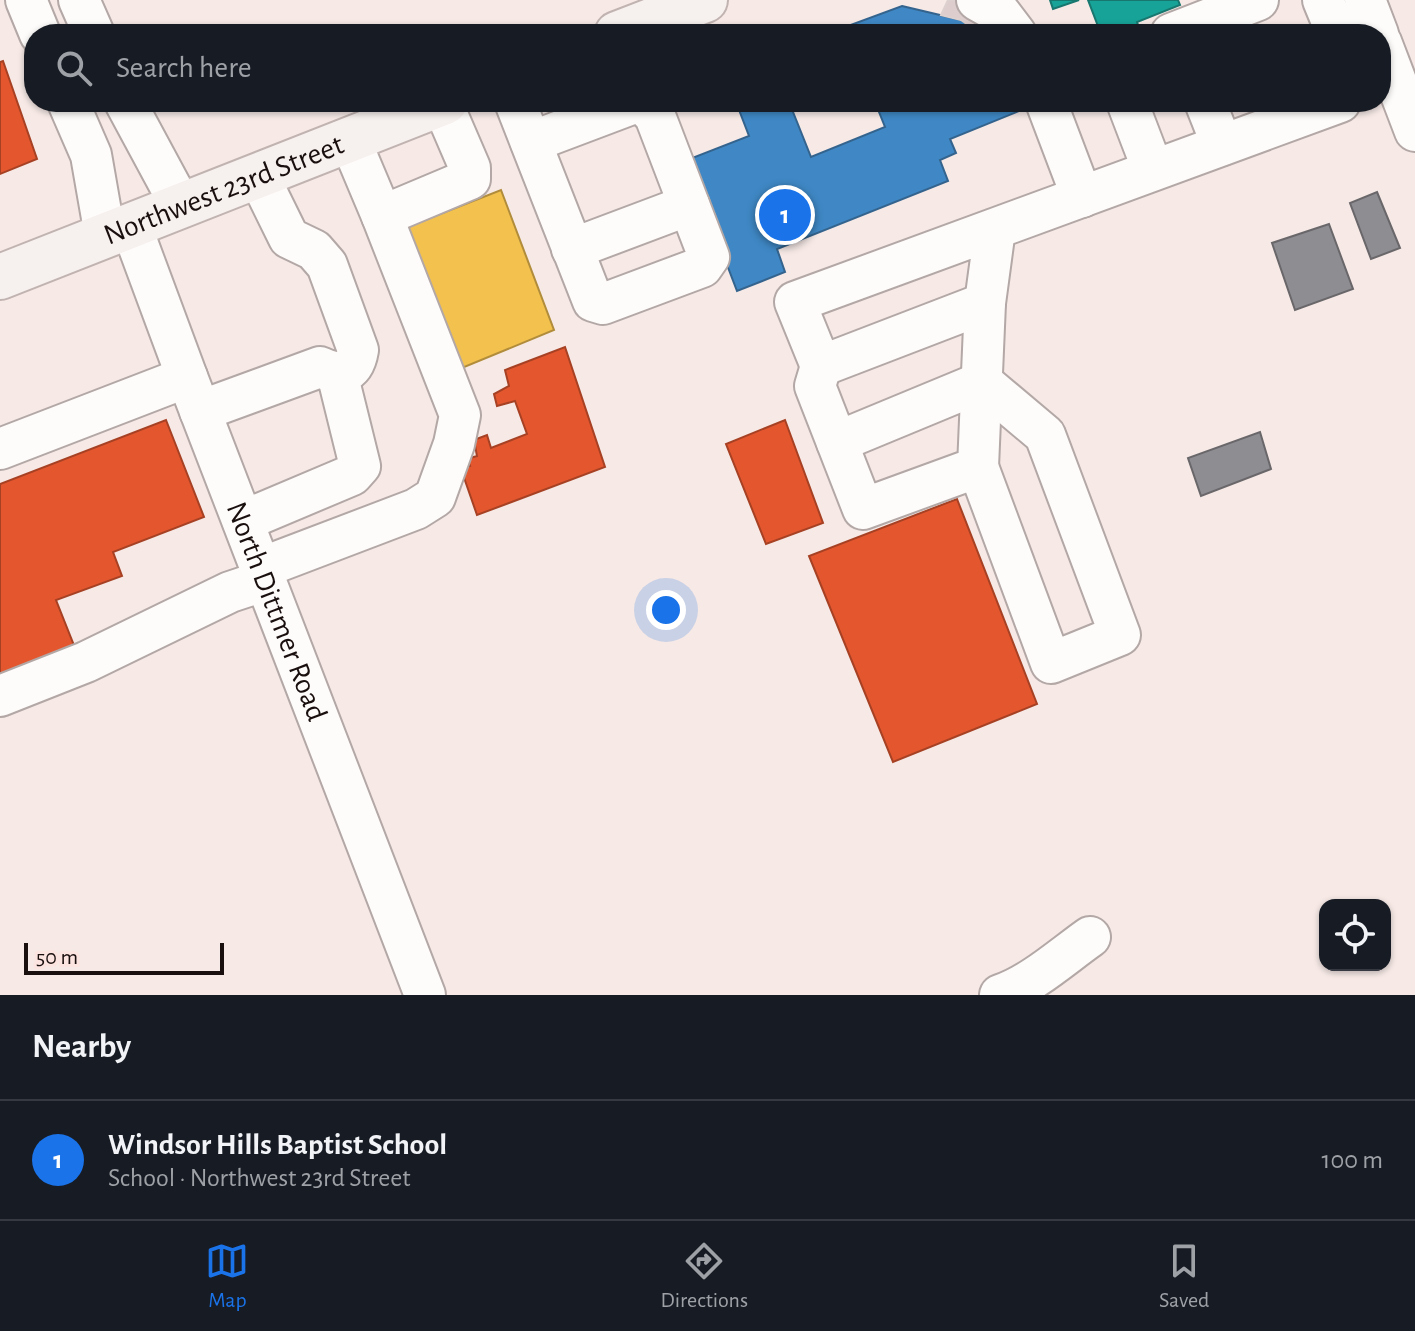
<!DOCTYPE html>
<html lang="en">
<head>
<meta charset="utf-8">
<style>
  body { margin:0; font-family:"Alegreya Sans",sans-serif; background:#242831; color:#f1f3f6 }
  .controls { position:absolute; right:24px; bottom:24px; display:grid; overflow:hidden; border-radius:16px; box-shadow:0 2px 6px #0004 }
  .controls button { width:72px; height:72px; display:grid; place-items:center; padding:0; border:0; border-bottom:2px solid #363941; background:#171b24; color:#f1f3f6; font:40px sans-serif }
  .scale { position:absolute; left:24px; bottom:20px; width:200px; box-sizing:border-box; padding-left:8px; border:4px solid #190f0e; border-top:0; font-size:22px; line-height:28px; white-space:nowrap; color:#190f0e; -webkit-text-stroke:6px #fce4e0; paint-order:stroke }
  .you { position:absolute; left:666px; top:610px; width:28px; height:28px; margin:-20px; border:6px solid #fff; border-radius:50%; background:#1a73e8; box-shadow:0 0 0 12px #1a73e833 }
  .badge { display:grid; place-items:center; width:52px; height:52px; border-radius:50%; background:#1a73e8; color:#fff; font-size:26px; font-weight:700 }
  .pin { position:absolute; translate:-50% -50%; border:4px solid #fff; box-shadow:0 2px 8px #0006 }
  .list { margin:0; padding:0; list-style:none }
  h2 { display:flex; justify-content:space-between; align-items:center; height:104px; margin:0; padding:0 32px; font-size:34px }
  h2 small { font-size:26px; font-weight:400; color:#9ea1a6 }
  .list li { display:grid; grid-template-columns:52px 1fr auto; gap:24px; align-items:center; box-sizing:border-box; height:120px; padding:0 32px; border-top:2px solid #363941 }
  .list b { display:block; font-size:30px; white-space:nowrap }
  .list p { margin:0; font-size:26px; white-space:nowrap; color:#9ea1a6 }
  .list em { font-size:26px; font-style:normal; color:#9ea1a6 }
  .icon { flex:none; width:44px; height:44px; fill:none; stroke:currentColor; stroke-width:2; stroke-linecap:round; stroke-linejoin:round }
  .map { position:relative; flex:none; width:1415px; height:995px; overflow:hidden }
  .search { position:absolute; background:#171b24; box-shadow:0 2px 6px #0004; left:24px; right:24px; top:24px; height:88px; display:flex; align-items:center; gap:20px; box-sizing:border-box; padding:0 28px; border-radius:32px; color:#9ea1a6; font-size:30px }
  .sheet { height:224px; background:#171b24 }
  nav { display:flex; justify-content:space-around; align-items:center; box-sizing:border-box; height:112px; border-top:2px solid #363941; background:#171b24; font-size:22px; color:#9ea1a6 }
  nav a { display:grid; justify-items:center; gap:4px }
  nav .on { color:#1a73e8 }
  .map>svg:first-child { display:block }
  .homes { fill:#f2c14e; stroke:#b18c3b; stroke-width:2 }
  .shops { fill:#e4572e; stroke:#a74124; stroke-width:2 }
  .schools { fill:#3f88c5; stroke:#34648e; stroke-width:2 }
  .public { fill:#17a398; stroke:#18776f; stroke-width:2 }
  .industry { fill:#8d8d92; stroke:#6a676a; stroke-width:2 }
  .building { fill:#ddcdcc; stroke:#ddd1cf; stroke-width:2 }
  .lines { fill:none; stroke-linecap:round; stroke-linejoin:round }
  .minor-casing { stroke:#b3a8a6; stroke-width:44 }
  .major-casing { stroke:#c0b3b0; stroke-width:48 }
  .minor { stroke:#fefcfb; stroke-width:40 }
  .major { stroke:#f6f0ee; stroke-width:44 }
  .labels { text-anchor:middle; stroke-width:8; stroke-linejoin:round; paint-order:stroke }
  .street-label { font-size:30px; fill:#190f0e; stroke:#fce4e0 }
</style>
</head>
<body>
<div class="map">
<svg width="1415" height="995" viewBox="0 0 1415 995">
  <rect width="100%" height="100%" fill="#f6e9e6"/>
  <path class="homes" d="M501 190 554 330 457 370 402 229Z"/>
  <path class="shops" d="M3 61 37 159 0 174V62Z
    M565 347 605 467 477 515 461 469 470 466 467 459 477 456 474 440 487 435 491 448 527 434 515 401 497 406 494 394 509 386 505 370Z
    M166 420 204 517 113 552 122 576 56 600 79 658 0 690V484Z
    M785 420 823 523 766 544 726 444Z
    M957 499 1037 704 893 762 809 556Z"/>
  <path class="schools" d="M902 6 961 20 982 34H848L845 27Z
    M736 102H789L811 157 885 127 875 102H1027L1029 107 950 139 956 153 940 160 948 181 777 249 785 272 737 291 687 160 749 136Z"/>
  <path class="public" d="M1050 0H1079L1053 9Z
    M1088 0H1178L1180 5 1137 22 1141 33 1127 34 1124 27 1101 34Z"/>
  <path class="industry" d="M1377 192 1400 248 1371 259 1350 203Z
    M1329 224 1353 289 1295 310 1272 243Z
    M1260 432 1271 469 1201 496 1188 458Z"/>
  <path class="building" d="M948 0H990L975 30 961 20 941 15Z"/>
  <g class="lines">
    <defs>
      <g id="minor">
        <path d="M26 0 40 34"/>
        <path d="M79 0 94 34"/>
        <path d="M977 0 1000 13 1016 34"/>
        <path d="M1323 0 1337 34"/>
        <path d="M1365 0 1378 34"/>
        <path d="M1171 34 1258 0"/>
        <path d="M1381 42 1415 131"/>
        <path d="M68 102 91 155 105 235"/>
        <path d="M125 102 181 206"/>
        <path d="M515 102 593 301 603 304 702 267 709 257 655 116 642 102"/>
        <path d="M1046 102 1082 197"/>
        <path d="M1127 102 1153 170"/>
        <path d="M1205 102 1222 145"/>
        <path d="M531 142 637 102"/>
        <path d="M382 216 470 179V168L442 103"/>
        <path id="s1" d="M131 226 187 377 425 995"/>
        <path d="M995 229 985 303 821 366 795 302 1340 102"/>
        <path d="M572 249 689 205"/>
        <path d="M821 366 815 386 863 509 978 467 985 303"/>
        <path d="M200 411 320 367C341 377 354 374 358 350L327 265 314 250 289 238 258 175"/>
        <path d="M837 442 982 382 1045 435 1120 635 1051 663 978 467"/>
        <path d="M0 449 187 377"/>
        <path d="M243 521 352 475 360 466 337 373"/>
        <path d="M261 568 416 509 435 497 454 444 460 415 382 216 350 140"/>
        <path d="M0 696 86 662 230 592 266 580"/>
        <path d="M1000 995C1031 985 1063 956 1090 937"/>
      </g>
      <g id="major">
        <path d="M617 34 705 0"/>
        <path id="s2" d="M0 277 445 102"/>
      </g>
    </defs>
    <use href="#minor" class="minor-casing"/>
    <use href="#major" class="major-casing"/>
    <use href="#minor" class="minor"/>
    <use href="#major" class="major"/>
  </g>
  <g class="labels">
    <g class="street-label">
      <text dy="10" stroke="none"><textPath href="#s2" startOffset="240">Northwest 23rd Street</textPath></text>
      <text dy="10" stroke="none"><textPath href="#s1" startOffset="412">North Dittmer Road</textPath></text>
    </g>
  </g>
</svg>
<div class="controls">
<button><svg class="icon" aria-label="locate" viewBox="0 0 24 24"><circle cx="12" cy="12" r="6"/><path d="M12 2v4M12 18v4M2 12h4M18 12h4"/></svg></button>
</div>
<div class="scale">50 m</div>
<div class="you"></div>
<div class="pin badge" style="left:785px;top:215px">1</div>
<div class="search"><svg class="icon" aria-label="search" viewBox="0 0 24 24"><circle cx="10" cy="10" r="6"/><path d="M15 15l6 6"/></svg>Search here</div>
</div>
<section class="sheet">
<h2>Nearby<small></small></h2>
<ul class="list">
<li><span class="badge">1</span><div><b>Windsor Hills Baptist School</b><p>School · Northwest 23rd Street</p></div><em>100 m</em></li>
</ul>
</section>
<nav>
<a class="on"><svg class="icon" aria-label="map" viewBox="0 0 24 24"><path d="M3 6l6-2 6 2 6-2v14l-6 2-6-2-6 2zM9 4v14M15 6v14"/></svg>Map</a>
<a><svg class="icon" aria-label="directions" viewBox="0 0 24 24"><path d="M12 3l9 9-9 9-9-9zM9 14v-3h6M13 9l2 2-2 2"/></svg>Directions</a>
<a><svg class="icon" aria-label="saved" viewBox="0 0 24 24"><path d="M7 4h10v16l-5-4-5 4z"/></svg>Saved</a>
</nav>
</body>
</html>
